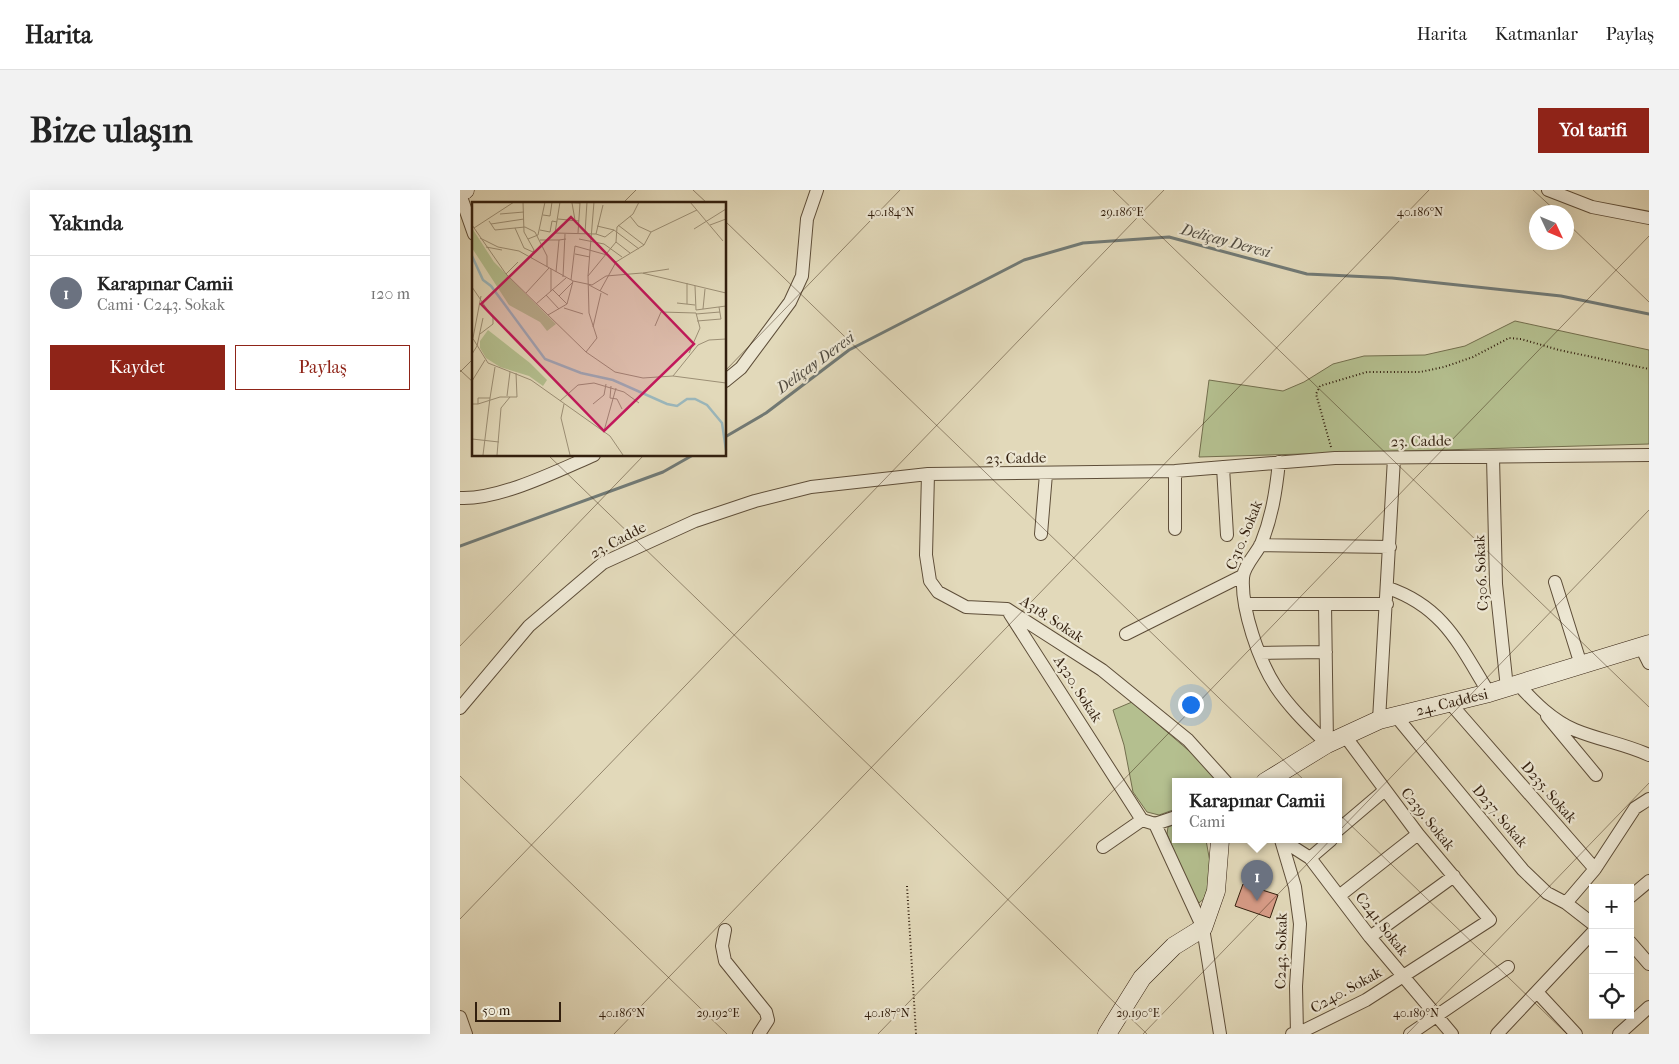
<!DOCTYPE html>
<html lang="tr">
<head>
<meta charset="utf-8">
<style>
  body { margin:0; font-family:"IM FELL French Canon",serif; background:#f2f2f2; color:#222 }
  .controls { position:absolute; right:15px; bottom:15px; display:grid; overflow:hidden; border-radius:0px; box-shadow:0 5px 20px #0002 }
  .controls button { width:45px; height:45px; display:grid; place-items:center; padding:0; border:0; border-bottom:1px solid #e0e0e0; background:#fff; color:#222; font:25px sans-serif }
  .compass { position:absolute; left:1069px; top:15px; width:45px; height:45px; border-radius:50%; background:#fff; box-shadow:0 5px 20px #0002; rotate:134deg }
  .scale { position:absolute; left:15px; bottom:12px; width:86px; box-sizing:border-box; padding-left:5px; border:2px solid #321f0e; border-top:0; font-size:14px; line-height:18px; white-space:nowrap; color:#321f0e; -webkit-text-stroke:4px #ece6d2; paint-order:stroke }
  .you { position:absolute; left:730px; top:514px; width:18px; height:18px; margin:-12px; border:4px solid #fff; border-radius:50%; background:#1a73e8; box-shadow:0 0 0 8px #1a73e833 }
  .badge { display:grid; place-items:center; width:32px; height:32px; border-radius:50%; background:#8f2418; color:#fff; font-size:16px; font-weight:700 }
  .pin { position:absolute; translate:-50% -41px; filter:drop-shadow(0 1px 2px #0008) }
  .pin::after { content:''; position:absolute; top:26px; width:18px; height:15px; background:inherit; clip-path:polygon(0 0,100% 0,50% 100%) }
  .popup { position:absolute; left:712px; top:588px; width:170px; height:65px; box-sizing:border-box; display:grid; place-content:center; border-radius:0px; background:#fff; filter:drop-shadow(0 1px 4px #0005); font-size:16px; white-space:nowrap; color:#767676 }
  .popup b { font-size:19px; color:#222 }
  .popup::after { content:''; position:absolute; left:50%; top:100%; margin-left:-10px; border:10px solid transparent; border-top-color:#fff }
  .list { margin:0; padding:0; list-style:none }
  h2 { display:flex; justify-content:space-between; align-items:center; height:65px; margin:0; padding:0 20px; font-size:21px }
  h2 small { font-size:16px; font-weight:400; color:#767676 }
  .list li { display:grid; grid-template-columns:32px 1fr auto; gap:15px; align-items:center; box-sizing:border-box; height:75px; padding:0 20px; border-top:1px solid #e0e0e0 }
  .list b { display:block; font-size:19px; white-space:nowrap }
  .list p { margin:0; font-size:16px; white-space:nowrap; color:#767676 }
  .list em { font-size:16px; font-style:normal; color:#767676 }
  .actions { display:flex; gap:10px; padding:15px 20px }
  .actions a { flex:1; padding:11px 0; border:1px solid #8f2418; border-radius:0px; text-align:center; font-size:18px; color:#8f2418 }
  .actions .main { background:#8f2418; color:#fff }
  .icon { flex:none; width:28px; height:28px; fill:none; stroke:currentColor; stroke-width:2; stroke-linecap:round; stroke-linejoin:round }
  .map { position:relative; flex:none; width:1189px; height:844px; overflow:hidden; border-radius:0px }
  header { display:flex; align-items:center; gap:30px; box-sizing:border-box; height:70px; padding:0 25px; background:#fff; border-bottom:1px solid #e0e0e0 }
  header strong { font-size:24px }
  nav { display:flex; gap:28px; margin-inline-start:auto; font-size:18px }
  .intro { display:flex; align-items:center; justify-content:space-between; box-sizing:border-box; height:120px; padding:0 30px }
  h1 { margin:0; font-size:35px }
  .button { padding:12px 22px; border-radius:0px; background:#8f2418; color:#fff; font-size:18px; font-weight:700 }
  main { display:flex; gap:30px; padding:0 30px }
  aside { flex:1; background:#fff; border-radius:0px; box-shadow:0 5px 20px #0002 }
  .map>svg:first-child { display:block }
  .green { fill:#b4bf8f; stroke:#736f4e }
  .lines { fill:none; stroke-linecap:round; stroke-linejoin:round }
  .stream { stroke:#717a76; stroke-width:3 }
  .building { fill:#d99d89; stroke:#321f0e }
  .street-casing { stroke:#5e4e39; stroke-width:14 }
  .secondary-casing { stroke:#321f0e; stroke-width:19 }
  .path { stroke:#321f0e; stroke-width:2; stroke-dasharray:1 2.5; stroke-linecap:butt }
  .street { stroke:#ece6d2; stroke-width:12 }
  .secondary { stroke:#ece6d2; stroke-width:18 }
  .ticks { fill:none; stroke:#321f0e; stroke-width:1; stroke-opacity:0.45 }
  .labels { text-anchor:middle; stroke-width:4.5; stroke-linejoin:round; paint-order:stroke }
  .street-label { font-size:15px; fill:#321f0e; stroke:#ece6d2 }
  .water-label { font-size:16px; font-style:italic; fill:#524d42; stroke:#ece6d2 }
  .inset-river { fill:none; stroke:#9bb7bc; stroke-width:2.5 }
  .inset-road { fill:none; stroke:#9c8f75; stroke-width:1 }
  .view { fill:#c2185b; fill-opacity:0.15; stroke:#c2185b; stroke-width:2.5 }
  .inset-edge { fill:none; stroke:#321f0e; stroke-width:2.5 }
  .ticks-label { font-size:12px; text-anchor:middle; fill:#321f0e; stroke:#ece6d2; stroke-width:4.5; stroke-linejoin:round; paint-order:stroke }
</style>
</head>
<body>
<header>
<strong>Harita</strong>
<nav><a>Harita</a><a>Katmanlar</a><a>Paylaş</a></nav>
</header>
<div class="intro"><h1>Bize ulaşın</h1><a class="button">Yol tarifi</a></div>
<main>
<aside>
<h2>Yakında<small></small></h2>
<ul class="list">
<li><span class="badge" style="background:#6b7280">1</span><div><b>Karapınar Camii</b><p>Cami · C243. Sokak</p></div><em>120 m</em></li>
</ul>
<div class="actions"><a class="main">Kaydet</a><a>Paylaş</a></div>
</aside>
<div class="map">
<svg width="1189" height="844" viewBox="0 0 1189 844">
  <rect width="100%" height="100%" fill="#e2d9ba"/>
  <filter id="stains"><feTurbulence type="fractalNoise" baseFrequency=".004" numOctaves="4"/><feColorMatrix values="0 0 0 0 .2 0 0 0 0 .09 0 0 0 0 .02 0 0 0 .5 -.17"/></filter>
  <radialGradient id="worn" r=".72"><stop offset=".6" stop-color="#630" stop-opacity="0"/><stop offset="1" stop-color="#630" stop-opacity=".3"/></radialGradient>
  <path class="green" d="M1055 131 1189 160V254L739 267 749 190 823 201 844 192 873 174 904 166 965 165 1005 156Z
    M672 512 749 578 757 592H716V619L699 625 687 622 673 602 664 555 653 520Z
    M716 634V650H746L751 678 748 705 739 713 728 696 707 644 708 637Z"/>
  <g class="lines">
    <path class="stream" d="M265 247 306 223 389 160 564 70 623 53 709 47 847 84 932 88 1101 106 1189 124
      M0 356 203 282 233 265"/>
  </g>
  <path class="building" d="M783 694 818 705 810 728 775 716Z"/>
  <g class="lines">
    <defs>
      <path id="street" d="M1088 0 1132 17 1189 28
        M0 4 14 44
        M265 191 281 178 330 112 342 86 347 29 357 0
        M1033 267 1036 394 1047 498
        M819 272C816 301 812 327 801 354 796 364 783 377 783 388 781 419 799 471 816 497 830 518 849 536 867 554
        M763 277 767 345
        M468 284 466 365 470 391 478 402 506 417 547 419 642 480 728 550 766 592
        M0 308C39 310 97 281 134 265
        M715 339V281
        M581 344 586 284
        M800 355 930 357
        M1095 392 1121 475
        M928 398C984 417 1000 456 1029 503
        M785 414H927
        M865 414 867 554
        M550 424 682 630
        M666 444 782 386
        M1181 457 1189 473
        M800 463 866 462
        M1058 494C1074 512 1092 530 1115 540 1139 550 1165 554 1189 565
        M990 513 1135 679 1106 713
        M0 518 69 436 143 373 235 331 295 311 351 297 468 284 715 281 875 268 1189 265
        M935 525 1063 680 1087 703 1106 713 1133 734
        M1087 526 1136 585
        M919 530 934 268
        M695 634 743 738 760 844
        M878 640 925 600
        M821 650 835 697 840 734 836 796 837 844
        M822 650 850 668 910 747 992 844
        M643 657 682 630 695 634 716 627
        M850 668 871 650
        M1135 679 1175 618 1189 609
        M879 706 958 644
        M1170 707 1189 691
        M265 740 262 756 265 771 306 822 308 830 299 844
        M910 747 994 686
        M1170 752 1189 774
        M1077 802 1116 844
        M0 827 6 844
        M832 844H837L906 810 1030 730 958 644 885 546
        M950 844 1048 777
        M1037 844 1133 742
        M1159 844 1189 817"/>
      <g id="secondary">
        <path d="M0 1 5 0"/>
        <path id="s1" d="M805 592 867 554 919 530 1029 503 1189 454"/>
        <path d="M647 844 682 788 714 756 743 738 756 701 760 650"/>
      </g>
    </defs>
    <use href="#street" class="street-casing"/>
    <use href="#secondary" class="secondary-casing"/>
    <path class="path" d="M871 257 856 204 860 196 907 182H960L984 177 1013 167 1049 148 1061 149 1099 160 1189 179
      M447 696 456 844"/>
    <use href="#street" class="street"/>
    <use href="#secondary" class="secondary"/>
  </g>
  <path class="ticks" d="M233 0 248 14M653 0 1189 517M1073 0 1097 22M162 14 176 0M265 31 1107 844M1106 32 1189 112M0 180 14 193M265 181 440 0M0 182 14 168M88 265 687 844M0 456 184 265M0 586 267 844M0 729 704 0M154 844 969 0M418 844 1189 46M683 844 1189 320M947 844 1189 593"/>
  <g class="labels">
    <g class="street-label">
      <text transform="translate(961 251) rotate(-1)" y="5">23. Cadde</text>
      <text transform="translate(556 268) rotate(-1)" y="5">23. Cadde</text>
      <text transform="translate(784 345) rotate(-68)" y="5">C310. Sokak</text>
      <text transform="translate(158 350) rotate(-28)" y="5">23. Cadde</text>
      <text transform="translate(1021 383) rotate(-93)" y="5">C306. Sokak</text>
      <text transform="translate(592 429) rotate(33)" y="5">A318. Sokak</text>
      <text transform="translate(618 499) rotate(57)" y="5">A320. Sokak</text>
      <text dy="5" stroke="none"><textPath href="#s1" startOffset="205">24. Caddesi</textPath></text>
      <text transform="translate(1089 602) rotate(49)" y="5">D235. Sokak</text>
      <text transform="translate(1040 626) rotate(50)" y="5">D237. Sokak</text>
      <text transform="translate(968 629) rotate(51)" y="5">C239. Sokak</text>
      <text transform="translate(922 734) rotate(52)" y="5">C241. Sokak</text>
      <text transform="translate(821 761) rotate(-89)" y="5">C243. Sokak</text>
      <text transform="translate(886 800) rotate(-29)" y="5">C240. Sokak</text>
    </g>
    <g class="water-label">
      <text transform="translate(766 50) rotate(15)" y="6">Deliçay Deresi</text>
      <text transform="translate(355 172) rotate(-36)" y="6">Deliçay Deresi</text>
    </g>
  </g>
  <g transform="translate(12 12)">
    <rect width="254" height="254" fill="#e2d9ba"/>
    <path d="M0 26 22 60 84 122 75 129 68 120 37 103 0 46ZM16 128 58 161 75 178 71 184 57 174 28 165 14 156 8 146V139Z" fill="#b4bf8f"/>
    <path class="inset-river" d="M0 54 11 78 19 84 73 157 109 171 141 178 195 202 205 204 215 197H223L235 203 250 221 254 248"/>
    <path class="inset-road" d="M51 0 52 30 62 48 59 56M218 0 251 39M100 1 103 18M108 1 88 0 83 31 124 32 133 35 142 28M28 12 52 10M71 13 78 14 80 0M158 14 166 24 179 30M86 17 107 19M17 19 23 28 53 25 63 30 75 54V65M19 22 52 17M0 23 34 72 114 150 143 170 171 176 201 174 226 143 237 138 254 137M146 23 172 43M238 23 254 17M125 24 142 28 167 47M2 26 42 0M43 26 52 46 61 50M222 27 254 7M68 28 78 30 80 19 85 20M106 31 108 1M113 31 115 0M124 32 131 3M8 36 26 45 47 49 101 79 120 83 134 74M56 37 66 33 73 0M107 37 132 42 150 55M68 38H87M144 40 158 51M14 45 30 48M103 52 118 55M84 70 87 38 94 37M171 71 197 67M34 72 46 60M116 74 122 0M134 74 170 71 254 91M91 75 93 32M99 78 103 44 135 53 144 60M215 81V102M117 83 136 93M223 84 224 108M0 85 21 116V122L8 132M80 87 95 102M79 89V67M128 89 144 60 172 43 179 30 225 8M54 91 77 66M74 93 87 107M87 94 101 80M205 101 223 103M64 102 94 76M92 106 111 112M231 107 233 87M224 108 254 104M224 112 248 110M76 113 95 102 101 79M225 119 249 117 247 105M183 124 189 110 224 111 228 126 217 151M121 125 129 91M0 135 16 161 59 178 138 234 151 253M1 136 9 94M114 150 125 136 117 111 116 74 144 40 145 25 161 12 167 0M0 152 5 144 11 116M201 174 254 181M0 179 13 158M139 184 138 196 145 197 150 207M35 194 38 170M88 199 106 183 122 181 152 190 167 201M0 202H6V196H18L23 165M6 202 28 195H45L44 171M92 202 89 216 98 253M121 202 132 193 134 182M132 229 144 186M0 237 27 240M11 253 18 196M25 253 29 206 38 195"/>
    <path class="view" d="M99 15 222 142 132 229 9 102Z"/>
    <rect width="254" height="254" class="inset-edge"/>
  </g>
  <g class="ticks-label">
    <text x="662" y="26">29.186°E</text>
    <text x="431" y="26">40.184°N</text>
    <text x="960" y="26">40.186°N</text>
    <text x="162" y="827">40.186°N</text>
    <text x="427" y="827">40.187°N</text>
    <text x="956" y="827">40.189°N</text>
    <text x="258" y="827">29.192°E</text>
    <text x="678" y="827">29.190°E</text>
  </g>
  <rect width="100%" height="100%" filter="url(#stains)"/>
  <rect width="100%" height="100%" fill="url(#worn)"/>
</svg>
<div class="controls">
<button>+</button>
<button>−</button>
<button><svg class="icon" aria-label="locate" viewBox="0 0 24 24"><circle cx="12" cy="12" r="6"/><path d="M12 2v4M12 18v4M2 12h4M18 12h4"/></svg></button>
</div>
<svg class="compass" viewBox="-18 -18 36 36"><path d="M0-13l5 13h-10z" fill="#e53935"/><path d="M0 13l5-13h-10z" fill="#767676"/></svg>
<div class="scale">50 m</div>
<div class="you"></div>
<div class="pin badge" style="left:797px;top:711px;background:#6b7280">1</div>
<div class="popup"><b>Karapınar Camii</b>Cami</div>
</div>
</main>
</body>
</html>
